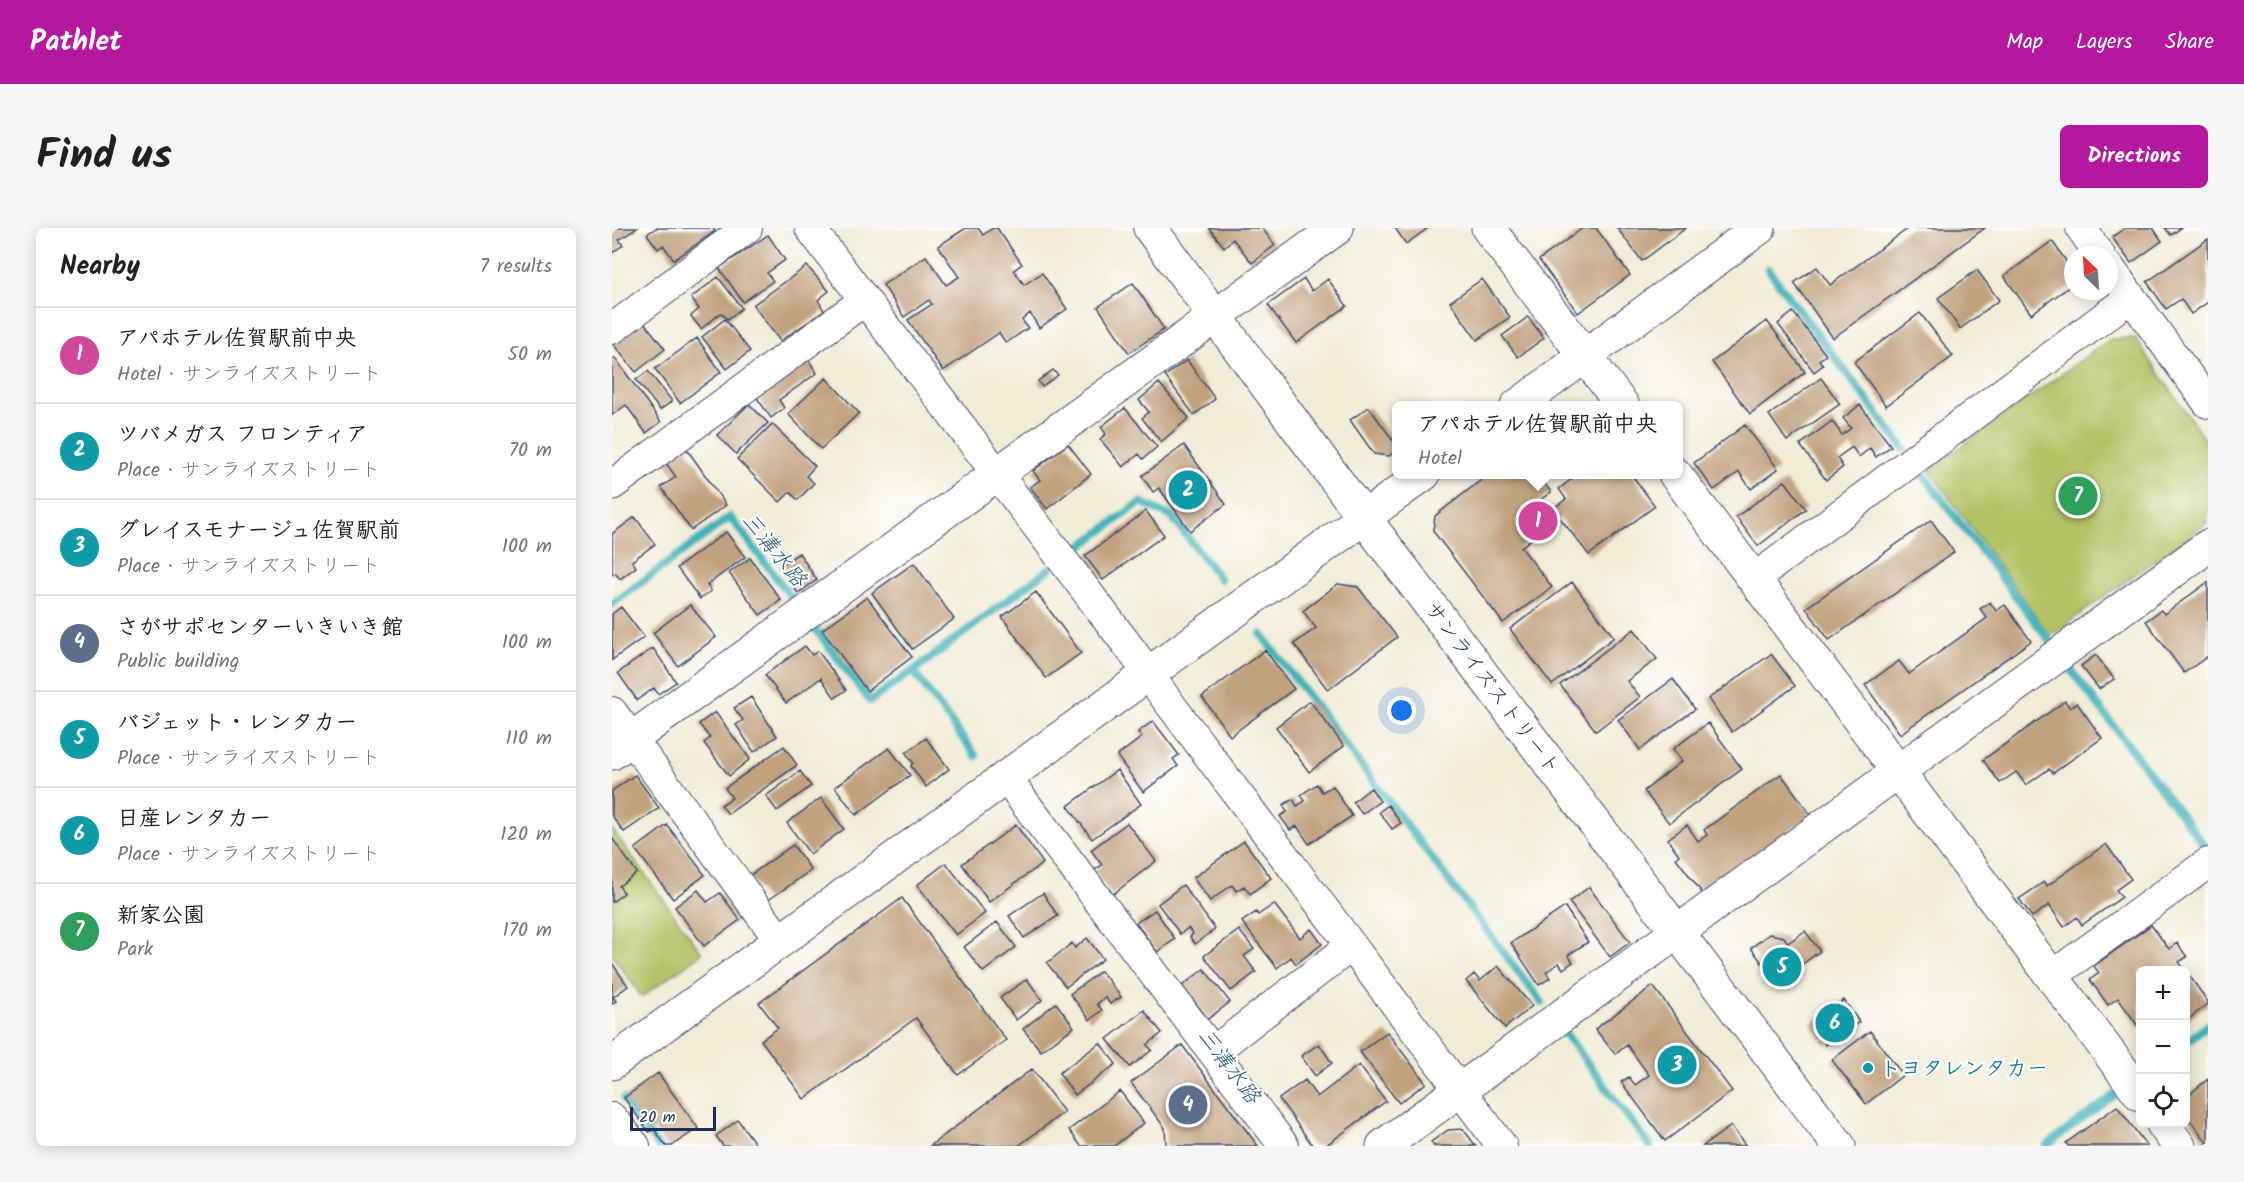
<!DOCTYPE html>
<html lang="en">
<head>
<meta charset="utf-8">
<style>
  body { margin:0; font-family:Kalam,"Klee One",sans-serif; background:#f6f6f6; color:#202124 }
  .controls { position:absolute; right:18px; bottom:18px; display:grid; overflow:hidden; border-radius:9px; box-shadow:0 3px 15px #0003 }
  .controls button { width:54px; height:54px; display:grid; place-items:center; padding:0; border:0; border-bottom:2px solid #e0e0e0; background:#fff; color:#202124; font:30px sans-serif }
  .compass { position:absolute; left:1452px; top:18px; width:54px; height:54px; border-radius:50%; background:#fff; box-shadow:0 3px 15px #0003; rotate:335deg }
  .scale { position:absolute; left:18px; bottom:15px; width:86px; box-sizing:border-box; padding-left:6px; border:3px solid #1b2f5e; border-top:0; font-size:16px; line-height:21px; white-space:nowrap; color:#1b2f5e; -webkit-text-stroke:4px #fff; paint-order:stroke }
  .you { position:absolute; left:790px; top:483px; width:21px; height:21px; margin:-15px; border:4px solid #fff; border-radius:50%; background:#1a73e8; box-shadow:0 0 0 9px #1a73e833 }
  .badge { display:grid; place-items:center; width:39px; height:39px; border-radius:50%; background:#b5179e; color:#fff; font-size:20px; font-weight:700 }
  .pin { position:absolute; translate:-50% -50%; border:3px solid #fff; box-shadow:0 2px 6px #0006 }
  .popup { position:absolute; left:780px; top:173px; width:291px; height:78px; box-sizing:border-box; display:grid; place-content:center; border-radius:9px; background:#fff; filter:drop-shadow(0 2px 4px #0005); font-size:20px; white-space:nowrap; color:#757577 }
  .popup b { font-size:22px; color:#202124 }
  .popup::after { content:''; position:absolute; left:50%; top:100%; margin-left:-12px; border:12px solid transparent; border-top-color:#fff }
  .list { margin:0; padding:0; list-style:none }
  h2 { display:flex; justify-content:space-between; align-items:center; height:78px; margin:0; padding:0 24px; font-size:26px }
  h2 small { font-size:20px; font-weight:400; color:#757577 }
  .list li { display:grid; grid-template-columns:39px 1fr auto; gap:18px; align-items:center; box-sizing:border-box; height:96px; padding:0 24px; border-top:2px solid #e0e0e0 }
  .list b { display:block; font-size:22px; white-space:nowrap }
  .list p { margin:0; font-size:20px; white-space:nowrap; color:#757577 }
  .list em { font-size:20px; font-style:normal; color:#757577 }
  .icon { flex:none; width:33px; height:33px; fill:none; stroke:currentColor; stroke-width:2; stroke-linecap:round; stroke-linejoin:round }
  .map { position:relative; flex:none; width:1596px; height:918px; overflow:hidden; border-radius:9px }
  header { display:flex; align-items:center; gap:36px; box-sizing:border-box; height:84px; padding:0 30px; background:#b5179e; color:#fff }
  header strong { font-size:28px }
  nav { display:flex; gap:33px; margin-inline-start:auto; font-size:21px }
  .intro { display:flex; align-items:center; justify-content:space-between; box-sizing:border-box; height:144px; padding:0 36px }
  h1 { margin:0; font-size:42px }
  .button { padding:15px 27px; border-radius:9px; background:#b5179e; color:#fff; font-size:21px; font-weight:700 }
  main { display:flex; gap:36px; padding:0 36px }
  aside { flex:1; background:#fff; border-radius:9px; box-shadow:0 3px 15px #0003 }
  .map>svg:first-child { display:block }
  .green { fill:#b3c265; stroke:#677862; stroke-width:1.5 }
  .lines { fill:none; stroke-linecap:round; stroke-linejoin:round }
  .stream { stroke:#43b3ba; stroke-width:8 }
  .building { fill:#c1a27f }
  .minor-casing { stroke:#3b4b70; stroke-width:32 }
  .tertiary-casing { stroke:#3b4b70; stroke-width:35 }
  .minor { stroke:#fff; stroke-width:30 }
  .tertiary { stroke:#fff; stroke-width:33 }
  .culture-dot { fill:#0f9aa8; stroke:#fff; stroke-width:2 }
  .labels { text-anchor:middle; stroke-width:4.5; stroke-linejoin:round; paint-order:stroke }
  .street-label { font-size:21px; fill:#1b2f5e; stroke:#fff }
  .culture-label { font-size:21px; font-weight:bold; fill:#0d838f; stroke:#fff; text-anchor:start }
  .water-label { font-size:22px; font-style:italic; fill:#295d7e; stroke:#fff }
</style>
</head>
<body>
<header>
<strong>Pathlet</strong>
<nav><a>Map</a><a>Layers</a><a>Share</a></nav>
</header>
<div class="intro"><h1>Find us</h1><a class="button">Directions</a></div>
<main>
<aside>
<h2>Nearby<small>7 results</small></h2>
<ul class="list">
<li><span class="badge" style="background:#d1479c">1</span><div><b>アパホテル佐賀駅前中央</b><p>Hotel · サンライズストリート</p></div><em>50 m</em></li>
<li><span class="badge" style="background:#0f9aa8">2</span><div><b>ツバメガス フロンティア</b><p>Place · サンライズストリート</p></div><em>70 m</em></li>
<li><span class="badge" style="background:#0f9aa8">3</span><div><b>グレイスモナージュ佐賀駅前</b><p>Place · サンライズストリート</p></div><em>100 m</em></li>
<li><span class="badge" style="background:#5c6f8a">4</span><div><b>さがサポセンターいきいき館</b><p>Public building</p></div><em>100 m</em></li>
<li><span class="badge" style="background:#0f9aa8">5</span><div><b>バジェット・レンタカー</b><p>Place · サンライズストリート</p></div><em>110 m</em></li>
<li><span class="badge" style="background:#0f9aa8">6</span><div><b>日産レンタカー</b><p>Place · サンライズストリート</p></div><em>120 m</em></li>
<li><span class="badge" style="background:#2e9e5b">7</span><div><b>新家公園</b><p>Park</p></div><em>170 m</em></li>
</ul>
</aside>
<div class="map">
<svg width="1596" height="918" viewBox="0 0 1596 918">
  <rect width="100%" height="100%" fill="#fff"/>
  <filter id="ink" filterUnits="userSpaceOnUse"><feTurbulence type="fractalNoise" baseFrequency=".0167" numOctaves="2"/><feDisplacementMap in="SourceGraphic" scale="12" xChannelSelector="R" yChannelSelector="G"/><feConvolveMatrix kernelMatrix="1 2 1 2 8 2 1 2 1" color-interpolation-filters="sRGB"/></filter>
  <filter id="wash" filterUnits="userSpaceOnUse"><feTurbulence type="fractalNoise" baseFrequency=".008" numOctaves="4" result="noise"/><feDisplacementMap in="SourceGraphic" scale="24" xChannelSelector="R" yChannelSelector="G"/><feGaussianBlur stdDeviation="1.35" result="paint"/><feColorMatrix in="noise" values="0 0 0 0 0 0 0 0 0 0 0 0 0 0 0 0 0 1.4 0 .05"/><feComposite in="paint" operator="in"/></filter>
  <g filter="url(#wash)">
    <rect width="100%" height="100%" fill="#f1ecd6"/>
    <path class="green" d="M1523 110 1596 216V294L1438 408 1317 242 1498 111Z
      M0 601 90 725 30 769 0 727Z"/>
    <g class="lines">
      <path class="stream" d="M1156 41 1292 221
        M1310 245 1437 412
        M461 324 529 274 560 289 608 351
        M0 376 118 289 183 374
        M202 399 258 473 301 443 364 528
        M649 406 930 775
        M1457 439 1592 617
        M301 443 437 341
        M953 805 1038 918
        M1574 814 1596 797
        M12 871 46 918
        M1434 918 1504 866"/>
    </g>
    <g id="blocks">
      <path class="building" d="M0 0H25L7 12 11 17 0 25Z
        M44 0H101L103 3 62 32 51 17 46 21 35 6Z
        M354 0H366L371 7 381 0H385L410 36 402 42 412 57 430 45 455 81 427 100 418 85 410 92 416 100 394 115 387 105 331 143 296 92 320 76 317 72 292 89 271 57 314 28 334 57 347 49 326 18Z
        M597 0H650L663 17 640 35 621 11 612 19Z
        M783 0H816L794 16Z
        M971 0H984L1018 47 966 85 927 32Z
        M1005 0H1074L1030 33Z
        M1297 0H1373L1221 110 1182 55 1205 39 1218 57Z
        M1513 0H1541L1550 13 1519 35 1500 9Z
        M1553 0H1569L1559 7Z
        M156 7 173 32 155 45 161 53 131 74 107 40Z
        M1596 11V74L1579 86 1569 71 1554 81 1535 54Z
        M1440 13 1461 43V56L1419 86 1392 48Z
        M195 38 217 63 206 72 212 83 168 113 141 77Z
        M1365 42 1387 72 1348 101 1326 70Z
        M106 49 130 80 116 91 109 85 89 101 79 88 87 81 79 70Z
        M692 51 700 63 716 51 735 78 684 115 656 77Z
        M870 51 898 89 865 112 838 74Z
        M521 55 552 101 517 125 486 79Z
        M1181 84 1214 127 1207 132 1211 137 1202 144 1166 96Z
        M1308 85 1341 128 1274 178 1242 134Z
        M916 89 932 110 906 129 890 108Z
        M113 91 138 123 115 141 90 109Z
        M31 93 53 121 24 144 1 116Z
        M1155 93 1193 144 1138 186 1100 134Z
        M85 110 109 144 68 175 43 141Z
        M3 130 49 194 34 205 14 177 0 187V132Z
        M196 131 205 145 167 172 172 180 159 190 143 167Z
        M575 132 603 171 582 187 553 148Z
        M441 142 446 147 430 159 426 153Z
        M36 143 60 173 48 182 24 152Z
        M214 150 247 185 209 221 176 186Z
        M1209 150 1228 176 1175 213 1157 187Z
        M547 155 577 190 549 214 530 190 537 184 527 172Z
        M137 176 156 195 124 226 105 207Z
        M1248 177 1279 218 1264 229 1258 220 1247 229 1240 219 1225 230 1231 239 1214 252 1188 217 1220 193 1230 207 1239 200 1231 190Z
        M757 179 785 218V222L777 228 762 226 738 192Z
        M513 180 545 219 531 231 527 226 511 239 488 211 494 206 489 199Z
        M160 196 203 238 194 248 202 255 186 272 178 264 168 274 125 231Z
        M1133 197 1166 241 1139 261 1127 244 1102 262 1082 235Z
        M456 216 479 246 435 281 418 259 428 252 421 243Z
        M72 217 114 277 79 302 49 259 64 249 51 231Z
        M572 217 614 276 578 303 547 260 541 264 530 248Z
        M877 246H925L939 264 909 286 918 298 954 271 947 261 966 246H1019L1043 278 977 327 948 290 909 319 940 359 891 395 821 303 823 288Z
        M1173 253 1194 281 1146 318 1124 289Z
        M534 283 552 307 491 352 473 328Z
        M23 289 43 316 20 333 24 339 8 351 3 345 0 347V306Z
        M1319 292 1342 324 1217 412 1194 380Z
        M114 304 133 329 95 357 99 363 88 371 65 340Z
        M187 325 205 352 186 365 167 338Z
        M138 330 169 372 148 387 117 345Z
        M302 335 342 391 300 421 260 365Z
        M960 354 1002 409 940 457 898 401Z
        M1596 354V428L1572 445 1534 393 1549 382 1552 386Z
        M726 356 746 359 785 409 716 462 682 416 704 400 691 383Z
        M424 364 469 425 434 450 390 389Z
        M255 369 300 429 255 463 210 402Z
        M1378 374 1384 383 1393 377 1419 413 1288 506 1253 457 1287 433 1297 446 1375 390 1368 381Z
        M78 377 104 409 66 438 41 405Z
        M9 379 32 409 0 432V386Z
        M1022 401 1045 431 1015 453 1028 469 984 503 948 457Z
        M193 418 200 427 206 423 234 462 223 470 209 450 174 475 153 447Z
        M41 420 64 454 46 466 42 460 25 472 6 445Z
        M653 422 682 461 618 508 590 469Z
        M1159 426 1183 458 1120 504 1096 471Z
        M1484 427 1502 451 1487 461 1469 438Z
        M1061 451 1083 481 1028 522 1006 492Z
        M139 469 165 508 142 524 124 497 131 492 122 480Z
        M698 473 732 518 697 544 664 499Z
        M1453 473 1458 480 1465 475 1490 510 1441 545 1437 541 1414 557 1404 544 1388 555 1371 532Z
        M103 484 138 531 117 548 92 515 98 510 87 496Z
        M541 493 567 527 561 531 566 538 531 564 505 528 530 509 526 504Z
        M1096 495 1130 541 1057 595 1032 563 1070 533 1061 521Z
        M314 510 337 541 314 559 299 538 301 535 294 525Z
        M172 518 185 537 116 586 109 577 120 570 113 560Z
        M277 520 298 547 244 587 223 559Z
        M505 542 529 576 480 611 456 578Z
        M188 543 199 558 165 583 154 568Z
        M1169 546 1199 587 1091 666 1064 630 1067 627 1056 611 1075 597 1086 613 1095 607 1092 602Z
        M23 547 47 580 12 604 0 588V563Z
        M705 556 710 564 721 558 740 588 697 616 685 598 678 602 668 588 675 584 671 577 681 571 685 578 693 573 689 567Z
        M759 560 768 573 750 586 741 574Z
        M209 570 232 601 198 626 175 595Z
        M776 577 789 595 780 601 767 584Z
        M515 595 544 633 500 667 481 643 490 637 479 622Z
        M55 597 93 647 61 671 23 621Z
        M404 597 431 635 377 674 350 636Z
        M0 610 25 645 7 658 12 665 0 674Z
        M632 613 659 650 638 666 632 658 624 663 620 657 598 673 581 650Z
        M1494 616 1519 651 1504 662 1510 669 1470 697 1465 689 1452 699 1437 677 1420 689 1407 671 1432 654 1435 658Z
        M181 617 199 642 155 673 137 648Z
        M334 635 373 685 344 707 305 657Z
        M571 657 603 701 583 716 578 709 581 706 576 700 568 706 546 676Z
        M977 659 1018 714 998 729 957 674Z
        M86 662 95 674 108 665 128 692 92 718 63 679Z
        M431 665 446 688 412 710 397 688Z
        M290 670 394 812 346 847 304 790 192 871 149 812 166 800 147 775Z
        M662 676 688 710 699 701 710 716 684 736 679 729 665 740 630 694 644 684 646 687Z
        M953 679 976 714 956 727 961 734 951 741 947 735 934 744 938 750 927 757 899 715Z
        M543 682 563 711 545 724 524 695Z
        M385 694 404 719 371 744 352 719Z
        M1539 697 1557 721 1565 715 1575 729 1567 734 1573 742H1528V801L1506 770 1496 777 1478 752 1487 745 1482 738Z
        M627 702 642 721 632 728 644 744 619 763 592 728Z
        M1193 703 1208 723 1165 755 1139 720 1157 706 1172 709 1176 715Z
        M475 710 491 731 454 759 435 735 460 715 463 720Z
        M0 735 16 758 1 769 4 773 0 776Z
        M886 738 920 778 893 800 854 753 862 746 868 753Z
        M592 741 618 774 596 791 570 758Z
        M489 743 509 769 498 776 493 769 485 776 490 782 478 792 458 766Z
        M1574 743 1596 774V776L1574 793Z
        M415 751 430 772 404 792 388 770Z
        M1041 758 1120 863 1053 913 1009 854 1017 849 1023 857 1037 847 1015 817 1003 826 983 801Z
        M1232 772 1247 794 1214 817 1199 796Z
        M444 775 462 799 429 823 411 801Z
        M532 782 550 805 535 817 540 822 518 839 495 811Z
        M1258 803 1291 847 1254 876 1220 832Z
        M775 804 814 855 787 875 748 824Z
        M488 815 504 836 463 867 447 845Z
        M707 816 720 835 703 848 689 828Z
        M570 817 646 918H554L553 900 519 855Z
        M747 837 774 873 713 918H701L667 871 693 852 705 869Z
        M420 841 452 884 406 918H318Z
        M46 845 86 900 60 918H54L42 901 37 904 12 870Z
        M1596 851V916L1574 887V869Z
        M508 863 532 895 502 918H469L457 902Z
        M1505 878 1535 918H1456L1454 915Z
        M126 892 145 918H111L104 908Z
        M1119 898 1134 918H1091Z
        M851 901 864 918H822L819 914 836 902Z"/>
    </g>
  </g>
  <g filter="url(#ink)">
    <use href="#blocks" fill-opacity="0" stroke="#3b4b70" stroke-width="1.5"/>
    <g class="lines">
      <defs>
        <path id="minor" d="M198 0 520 423 552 468 890 918
          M1469 0 1488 27
          M1497 39 1596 175
          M0 101 135 0
          M0 257 253 72
          M1142 351 1519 69
          M0 484 168 713
          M394 550 672 918
          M1440 748 1596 635
          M602 823 739 718
          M0 890 23 918"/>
        <path id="tertiary" d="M538 0 753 291 1227 918
          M876 0 1011 178
          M905 178 1147 0
          M1063 246 1528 866
          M0 525 725 0
          M0 835 812 246
          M1551 896 1567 918
          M771 918 1596 318"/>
      </defs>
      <use href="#minor" class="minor-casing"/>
      <use href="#tertiary" class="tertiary-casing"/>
      <use href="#minor" class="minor"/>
      <use href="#tertiary" class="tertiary"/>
    </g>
  </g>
  <circle class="culture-dot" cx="1256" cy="840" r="6"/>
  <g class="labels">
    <g class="street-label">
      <text transform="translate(881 460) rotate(53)" y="7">サンライズストリート</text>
    </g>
    <g class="culture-label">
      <text x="1268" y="847">トヨタレンタカー</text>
    </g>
    <g class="water-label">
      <text transform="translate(163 321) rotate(51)" y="8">三溝水路</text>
      <text transform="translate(618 837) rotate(53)" y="8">三溝水路</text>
    </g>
  </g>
</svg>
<div class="controls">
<button>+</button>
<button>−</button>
<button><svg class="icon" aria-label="locate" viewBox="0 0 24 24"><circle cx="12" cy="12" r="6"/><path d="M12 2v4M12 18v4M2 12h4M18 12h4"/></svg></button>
</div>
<svg class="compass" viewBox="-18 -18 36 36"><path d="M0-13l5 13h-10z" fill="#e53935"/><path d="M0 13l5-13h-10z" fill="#757577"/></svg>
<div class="scale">20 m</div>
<div class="you"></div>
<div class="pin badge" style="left:926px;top:293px;background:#d1479c">1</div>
<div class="popup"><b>アパホテル佐賀駅前中央</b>Hotel</div>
<div class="pin badge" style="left:576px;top:262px;background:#0f9aa8">2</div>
<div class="pin badge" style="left:1065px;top:837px;background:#0f9aa8">3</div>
<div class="pin badge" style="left:576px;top:877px;background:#5c6f8a">4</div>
<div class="pin badge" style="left:1170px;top:739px;background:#0f9aa8">5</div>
<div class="pin badge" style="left:1223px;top:795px;background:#0f9aa8">6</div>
<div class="pin badge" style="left:1466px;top:268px;background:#2e9e5b">7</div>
</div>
</main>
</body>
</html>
